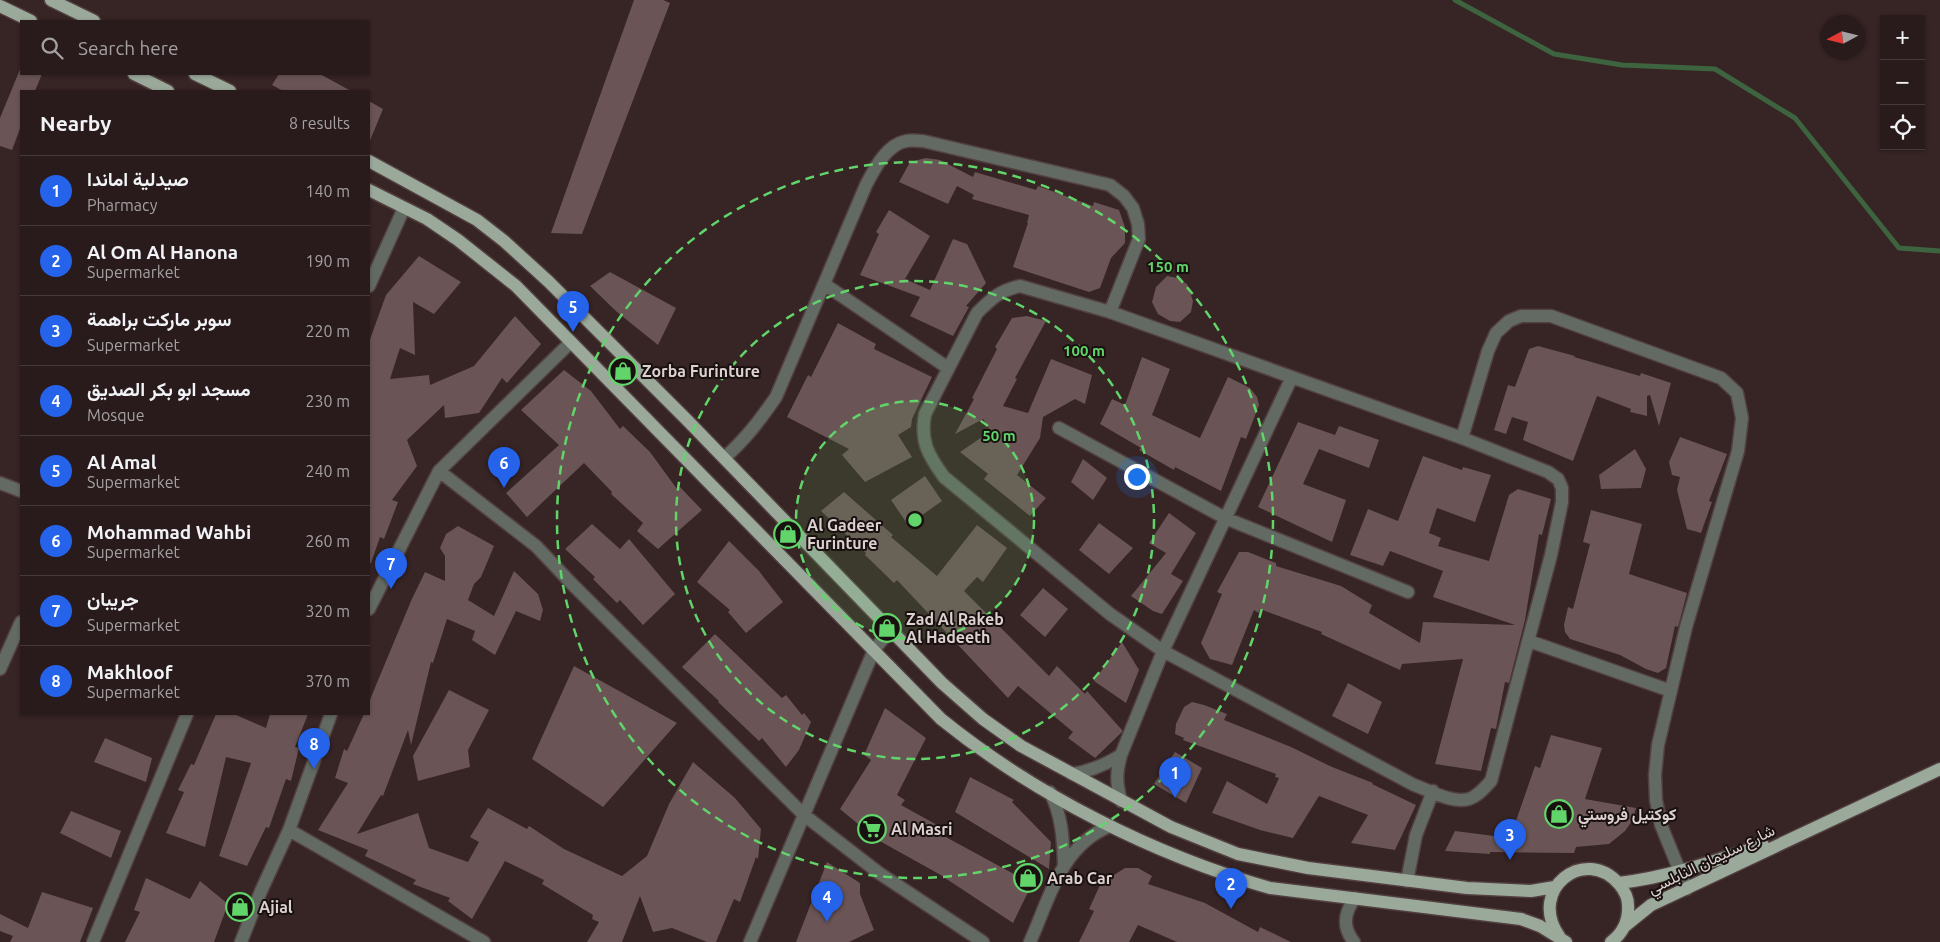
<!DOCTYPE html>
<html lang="en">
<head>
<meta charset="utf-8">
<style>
  body { margin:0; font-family:Ubuntu,Vazirmatn,sans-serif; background:#312425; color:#f1f3f6 }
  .controls { position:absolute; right:15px; top:15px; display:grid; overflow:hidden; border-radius:0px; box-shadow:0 1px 4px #0004 }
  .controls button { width:45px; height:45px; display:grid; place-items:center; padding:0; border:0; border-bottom:1px solid #45393b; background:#291b1c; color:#f1f3f6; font:25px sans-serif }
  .compass { position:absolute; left:1820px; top:15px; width:45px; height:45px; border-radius:50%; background:#291b1c; box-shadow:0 1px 4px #0004; rotate:263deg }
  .you { position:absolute; left:1136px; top:476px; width:18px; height:18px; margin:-12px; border:4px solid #fff; border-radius:50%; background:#1a73e8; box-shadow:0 0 0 8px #1a73e833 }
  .badge { display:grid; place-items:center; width:32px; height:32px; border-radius:50%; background:#2563eb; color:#fff; font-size:16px; font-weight:700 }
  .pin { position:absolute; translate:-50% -41px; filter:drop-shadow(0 1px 2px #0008) }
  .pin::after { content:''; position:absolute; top:26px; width:18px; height:15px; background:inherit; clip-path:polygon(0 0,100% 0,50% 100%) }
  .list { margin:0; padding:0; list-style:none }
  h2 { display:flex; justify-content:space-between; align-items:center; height:65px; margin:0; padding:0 20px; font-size:21px }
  h2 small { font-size:16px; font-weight:400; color:#a5a1a3 }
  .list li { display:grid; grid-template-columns:32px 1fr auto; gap:15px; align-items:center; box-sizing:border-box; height:70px; padding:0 20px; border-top:1px solid #45393b }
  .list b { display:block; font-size:19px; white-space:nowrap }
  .list p { margin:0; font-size:16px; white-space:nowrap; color:#a5a1a3 }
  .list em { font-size:16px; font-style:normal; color:#a5a1a3 }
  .icon { flex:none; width:28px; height:28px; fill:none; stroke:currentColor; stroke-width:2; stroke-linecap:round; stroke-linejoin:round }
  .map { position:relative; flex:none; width:1940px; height:942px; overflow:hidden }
  .search { position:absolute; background:#291b1c; box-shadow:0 1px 4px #0004; left:20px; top:20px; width:350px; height:55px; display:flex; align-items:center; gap:12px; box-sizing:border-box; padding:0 18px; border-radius:0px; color:#a5a1a3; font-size:19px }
  .panel { position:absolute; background:#291b1c; box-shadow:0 1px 4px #0004; left:20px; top:90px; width:350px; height:625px; border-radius:0px }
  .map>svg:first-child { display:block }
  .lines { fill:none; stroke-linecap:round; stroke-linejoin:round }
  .stream { stroke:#3d643f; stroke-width:5 }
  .building { fill:#6a5455 }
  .minor-casing { stroke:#524040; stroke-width:15 }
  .major-casing { stroke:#524040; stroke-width:15 }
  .minor { stroke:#636963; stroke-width:12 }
  .major { stroke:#9ba99b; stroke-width:12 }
  .ring { fill:none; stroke:#61d46a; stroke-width:2.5; stroke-dasharray:9 6 }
  .labels { text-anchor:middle; stroke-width:4; stroke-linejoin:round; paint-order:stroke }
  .poi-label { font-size:16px; font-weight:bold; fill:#ddd0d0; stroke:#191010; text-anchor:start }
  .street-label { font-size:16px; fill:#ddd0d0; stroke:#191010 }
  .centre { fill:#61d46a; stroke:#191010; stroke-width:2.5 }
  .ring-label { font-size:15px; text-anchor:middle; font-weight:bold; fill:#61d46a; stroke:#191010; stroke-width:4; stroke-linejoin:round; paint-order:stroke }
</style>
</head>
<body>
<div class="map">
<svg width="1940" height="942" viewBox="0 0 1940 942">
  <rect width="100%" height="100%" fill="#372425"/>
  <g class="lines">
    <path class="stream" d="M1455 0 1554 54 1622 65 1715 69 1795 118 1899 248 1940 251"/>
  </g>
  <path class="building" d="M634 0H663L670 3 582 234 551 233Z
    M21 67V74H42L35 91H21V126L12 150 0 146V118Z
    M279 74H320L351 91H283L272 85Z
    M369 101 383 109 369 143Z
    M926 158 940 160 973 177 975 172 1036 190 1038 186 1093 206 1094 202 1119 210 1125 227V243L1111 258 1100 288 1089 292 1013 267 1028 223H1027L1029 215 972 199 974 195 957 186 948 204 899 182 910 162Z
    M889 210 930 236 905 279 930 290 953 239 967 244 986 283 966 306 969 307 953 336 910 316 920 297 860 275 879 234 876 232Z
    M419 256 461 282 434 314 413 302 415 355 400 348 390 379 429 375 430 385 474 366 515 316 541 344 507 383 502 378 479 413 445 418 444 405 407 440 417 466 392 500 398 502 384 539 380 537 371 563H369V342L386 295Z
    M610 272 676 308 658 345 617 312 590 286Z
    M1167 276 1177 278 1187 284 1193 301 1191 312 1180 322 1170 321 1158 314 1152 302 1156 287Z
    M1027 316 1046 321 1015 378 1017 379 1003 406 1028 413 1051 359 1092 375 1085 404 1075 399 1043 417 1040 438 1017 475 1046 498 1030 516 984 479 988 474 960 452 991 431 983 419 955 434 974 399 972 398 997 349 995 347 1012 318Z
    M838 323 876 344 874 349 932 377 912 419 911 427 898 435 912 457 865 482 842 455 849 449 787 417 808 375 811 377Z
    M1538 346 1575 356 1574 357 1640 376 1641 373 1671 383 1659 426 1650 395 1647 396V416L1630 412 1631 409 1597 396 1573 461 1523 440 1528 422 1512 417 1506 434 1494 430 1508 385 1515 387 1529 349Z
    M1142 357 1170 369 1152 415 1200 438 1228 377 1250 388 1257 397 1259 405 1246 439 1241 437 1221 491 1175 467 1174 470 1139 450 1141 448 1100 424 1112 399 1125 405Z
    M564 370 591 391 620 429 623 426 650 452 677 489 680 487 702 510 658 549 637 531 643 523 611 494 612 492 584 463 527 517 506 493 559 445 521 410Z
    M1298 422 1335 435 1339 426 1379 440 1369 468 1319 449 1303 484 1346 500 1332 542 1258 507Z
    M1680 437 1727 454 1709 501 1712 502 1701 533 1687 529 1677 490 1680 477 1672 475 1669 462Z
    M1635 449 1646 469 1641 488 1601 489 1599 475Z
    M1423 456 1462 470 1463 467 1491 475 1475 522 1437 508 1429 533 1441 538 1438 546 1489 561 1509 495 1518 489 1551 499 1542 535 1539 534 1525 620 1509 683 1505 682 1496 729 1491 728 1481 771 1435 764 1463 659 1402 664 1400 670 1321 634 1322 632 1260 609 1259 613 1254 610 1232 665 1210 659 1201 643 1222 594 1217 592 1239 552H1248L1276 563V566L1341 586 1372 605 1369 613 1420 643 1423 622 1515 625 1433 597 1443 571 1390 551 1383 566 1350 555 1368 509 1398 521Z
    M1083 459 1107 478 1093 500 1071 482Z
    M925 476 942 501 908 525 891 500Z
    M844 492 893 535 891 537 937 576 977 525 1007 548 983 582 977 577 964 591 1049 676 1057 666 1085 694 1087 691 1122 730V732L1095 758 1068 738 1073 732 1018 686 1008 698 897 580 894 583 865 555 866 553 821 511Z
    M1591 510 1642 524 1629 574 1687 593 1678 627 1675 626 1666 668 1658 673 1646 669 1620 655 1570 639 1565 632 1564 625 1568 607 1573 609 1590 544 1583 542Z
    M1169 513 1196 533 1171 574 1183 581 1162 614 1153 611 1131 596 1166 553 1149 543Z
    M1099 523 1133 548 1109 574 1079 550Z
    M592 524 620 549 629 539 675 594 643 625 620 600 617 603 593 579 595 577 565 549Z
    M458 526 494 546 481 577 474 584 468 600 494 616 514 571 538 594 543 610 540 621 516 611 495 655 472 640 475 631 447 619 433 663 431 662 411 745 408 730 383 796 381 795 357 834 418 813 429 848 468 862 479 842 470 837 488 808 527 829 529 826 564 849 622 876 647 856 669 804 693 762 735 798 761 829 758 859 756 857 740 902 734 899 716 942H707L672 928 653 932 640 896 622 942H587L599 922 592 919 593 915 542 884 544 880 505 861 472 919 448 901 450 898 413 884 416 880 365 856 368 850 318 830 348 783 335 778 344 749 347 751 364 714H369V702L411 601 425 572 445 581V556L440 548 446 534Z
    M729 541 759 571 783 602 746 633 728 612 730 610 697 582Z
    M1043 588 1068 609 1045 637 1020 615Z
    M715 634 782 698 786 695 802 715 804 713 811 722 799 750 786 767 762 738 759 741 718 702 719 701 682 667Z
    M1122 642 1139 670 1126 703 1094 681Z
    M574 666 677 723 603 807 532 759Z
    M1348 683 1382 702 1368 734 1332 716Z
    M449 690 489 710 468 750 470 767 418 781 413 756Z
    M1192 702 1204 705 1227 714 1224 720 1291 747 1332 767 1373 783 1372 784 1416 805 1395 850 1351 843 1368 815 1319 796 1293 838 1260 830 1212 813 1227 781 1267 804 1279 778 1275 777 1276 774 1183 740 1184 738 1175 734 1176 724 1184 707Z
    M885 708 926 738 897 795 905 800 901 805 948 831 944 836 1032 884 1013 923 939 874 876 839 840 809 871 760 864 755Z
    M216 714H234L266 728 270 714H308L295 747 299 748 291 781 286 779 269 828 266 827 247 866 219 856 251 763 226 757 205 847 166 833 184 792 178 790 191 764 194 765Z
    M1551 735 1602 748 1585 799 1636 808 1632 821 1625 831 1609 844 1576 847 1574 853 1490 852V854L1445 851 1455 831 1510 838 1535 766 1540 768Z
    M105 738 152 758 146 782 94 762Z
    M1175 752 1202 768 1186 803 1154 784Z
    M970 777 1014 800 1012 802 1051 842 1049 869 955 812Z
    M71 811 121 831 111 858 60 833Z
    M827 862 860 883V894L874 930 849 942H796Z
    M1125 868H1138L1152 876 1148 884 1205 903 1258 932 1260 927 1291 942H1177L1138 925 1129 942H1079L1094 911 1089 909 1101 883Z
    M146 878 190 899 200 881 228 904 214 942H125L140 912 134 910Z
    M42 892 93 908 80 942H10L13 936 0 931V914L28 928Z"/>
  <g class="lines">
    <defs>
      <path id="minor" d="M824 284 948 368
        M369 286 404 208
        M1020 286 1110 312 1462 438 1548 472 1558 479 1562 488V502L1551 555 1491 781C1484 788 1478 796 1469 799 1452 804 1429 790 1414 785L1163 651 1110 614 944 477C928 455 920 441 925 414L977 313C992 298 999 291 1020 286Z
        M1059 428 1225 518 1408 592
        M1462 438 1488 351 1496 333 1509 321 1521 316H1551L1721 378 1737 393 1742 418 1738 451 1686 627 1658 745 1655 775 1656 800 1661 825 1687 889
        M724 458C745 440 760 420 776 397L866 185C875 168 886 145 906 141 911 140 918 141 923 141L1110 185 1124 196 1133 208 1138 224 1139 239 1110 312
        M439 471 536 546 571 583 804 815 879 873 983 942
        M0 483 21 491
        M369 609 439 471 571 342
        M1529 641 1671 691
        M0 669 21 622
        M1072 774C1091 771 1105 765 1121 755
        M1050 792C1062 816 1063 838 1064 864
        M1121 801C1116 781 1116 774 1121 755L1163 651 1292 377
        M289 830 484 942
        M1407 881 1416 835 1433 791
        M93 942 187 714
        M241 942 261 891 289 830 331 714
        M750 942 874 650 890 630
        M1030 942C1050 897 1061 846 1110 826
        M1354 942C1342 927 1344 913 1355 898"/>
      <path id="major" d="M51 0 94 21
        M0 6 31 21
        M134 74 168 91
        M195 74 230 91
        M369 161 477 220 504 241 549 282 687 420 942 683 983 719 1021 746 1171 827 1238 854 1308 868 1467 888 1531 891 1555 887
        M369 190 427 219 458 240 516 286 941 719C1035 795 1154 855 1270 888L1521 919 1540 926 1566 942
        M1619 883C1669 877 1715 861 1763 845
        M1625 926 1651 905 1940 769
        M1559 936C1527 889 1585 845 1619 884 1624 890 1628 898 1628 905 1629 921 1623 933 1611 942"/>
    </defs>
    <use href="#minor" class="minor-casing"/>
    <use href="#major" class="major-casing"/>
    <use href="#minor" class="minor"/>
    <use href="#major" class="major"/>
  </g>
  <circle cx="915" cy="520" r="119" fill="#61d46a" fill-opacity=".12"/>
  <g class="ring">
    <circle cx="915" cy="520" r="119"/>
    <circle cx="915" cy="520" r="239"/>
    <circle cx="915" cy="520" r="358"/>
  </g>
  <defs>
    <symbol id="shop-ring" viewBox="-11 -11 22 22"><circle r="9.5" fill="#191010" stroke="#61d46a" stroke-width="1.5"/><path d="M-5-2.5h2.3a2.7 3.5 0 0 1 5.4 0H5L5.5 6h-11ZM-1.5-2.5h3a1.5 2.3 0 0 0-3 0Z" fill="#61d46a"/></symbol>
    <symbol id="supermarket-ring" viewBox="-11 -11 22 22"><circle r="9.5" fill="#191010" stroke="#61d46a" stroke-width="1.5"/><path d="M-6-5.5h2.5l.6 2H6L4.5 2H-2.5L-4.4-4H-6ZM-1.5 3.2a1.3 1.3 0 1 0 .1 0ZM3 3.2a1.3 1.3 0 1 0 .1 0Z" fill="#61d46a"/></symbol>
  </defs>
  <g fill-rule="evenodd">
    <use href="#shop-ring" x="607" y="355" width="32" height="32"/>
    <use href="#shop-ring" x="772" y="518" width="32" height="32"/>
    <use href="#shop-ring" x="871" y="612" width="32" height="32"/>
    <use href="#shop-ring" x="1543" y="798" width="32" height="32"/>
    <use href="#supermarket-ring" x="856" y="813" width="32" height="32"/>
    <use href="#shop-ring" x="1012" y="862" width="32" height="32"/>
    <use href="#shop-ring" x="224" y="891" width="32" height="32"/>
  </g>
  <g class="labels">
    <g class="poi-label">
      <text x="642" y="377">Zorba Furinture</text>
      <text x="807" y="531">Al Gadeer<tspan x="807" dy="18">Furinture</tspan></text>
      <text x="906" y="625">Zad Al Rakeb<tspan x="906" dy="18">Al Hadeeth</tspan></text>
      <text x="1578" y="820">كوكتيل فروستي</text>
      <text x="891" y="835">Al Masri</text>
      <text x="1047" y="884">Arab Car</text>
      <text x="259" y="913">Ajial</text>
    </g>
    <g class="street-label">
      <text transform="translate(1711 859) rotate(-26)" y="6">شارع سليمان النابلسي</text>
    </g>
  </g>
  <circle cx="915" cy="520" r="8" class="centre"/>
  <g class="ring-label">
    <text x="1168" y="272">150 m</text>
    <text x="1084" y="356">100 m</text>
    <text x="999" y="441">50 m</text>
  </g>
</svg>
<div class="controls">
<button>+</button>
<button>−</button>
<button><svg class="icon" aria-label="locate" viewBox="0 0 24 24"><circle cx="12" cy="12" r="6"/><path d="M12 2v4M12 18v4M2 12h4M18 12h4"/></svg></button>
</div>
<svg class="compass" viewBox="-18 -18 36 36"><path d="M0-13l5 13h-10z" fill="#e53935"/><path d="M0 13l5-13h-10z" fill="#a5a1a3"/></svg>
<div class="you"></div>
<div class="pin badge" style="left:1175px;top:798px">1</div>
<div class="pin badge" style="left:1231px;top:909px">2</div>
<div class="pin badge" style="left:1510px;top:860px">3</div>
<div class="pin badge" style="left:827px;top:922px">4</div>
<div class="pin badge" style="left:573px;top:332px">5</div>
<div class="pin badge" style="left:504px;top:488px">6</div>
<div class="pin badge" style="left:391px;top:589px">7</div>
<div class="pin badge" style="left:314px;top:769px">8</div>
<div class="search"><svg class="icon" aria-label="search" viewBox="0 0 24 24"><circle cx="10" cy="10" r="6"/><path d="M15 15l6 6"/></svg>Search here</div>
<section class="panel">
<h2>Nearby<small>8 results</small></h2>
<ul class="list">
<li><span class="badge">1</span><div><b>صيدلية اماندا</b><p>Pharmacy</p></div><em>140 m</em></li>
<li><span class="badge">2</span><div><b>Al Om Al Hanona</b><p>Supermarket</p></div><em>190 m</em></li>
<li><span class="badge">3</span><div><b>سوبر ماركت براهمة</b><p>Supermarket</p></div><em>220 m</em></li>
<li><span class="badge">4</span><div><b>مسجد ابو بكر الصديق</b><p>Mosque</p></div><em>230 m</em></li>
<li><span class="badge">5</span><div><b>Al Amal</b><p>Supermarket</p></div><em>240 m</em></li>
<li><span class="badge">6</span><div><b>Mohammad Wahbi</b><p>Supermarket</p></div><em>260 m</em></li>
<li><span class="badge">7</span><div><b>جريبان</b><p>Supermarket</p></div><em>320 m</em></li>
<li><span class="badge">8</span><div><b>Makhloof</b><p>Supermarket</p></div><em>370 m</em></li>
</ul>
</section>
</div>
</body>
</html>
